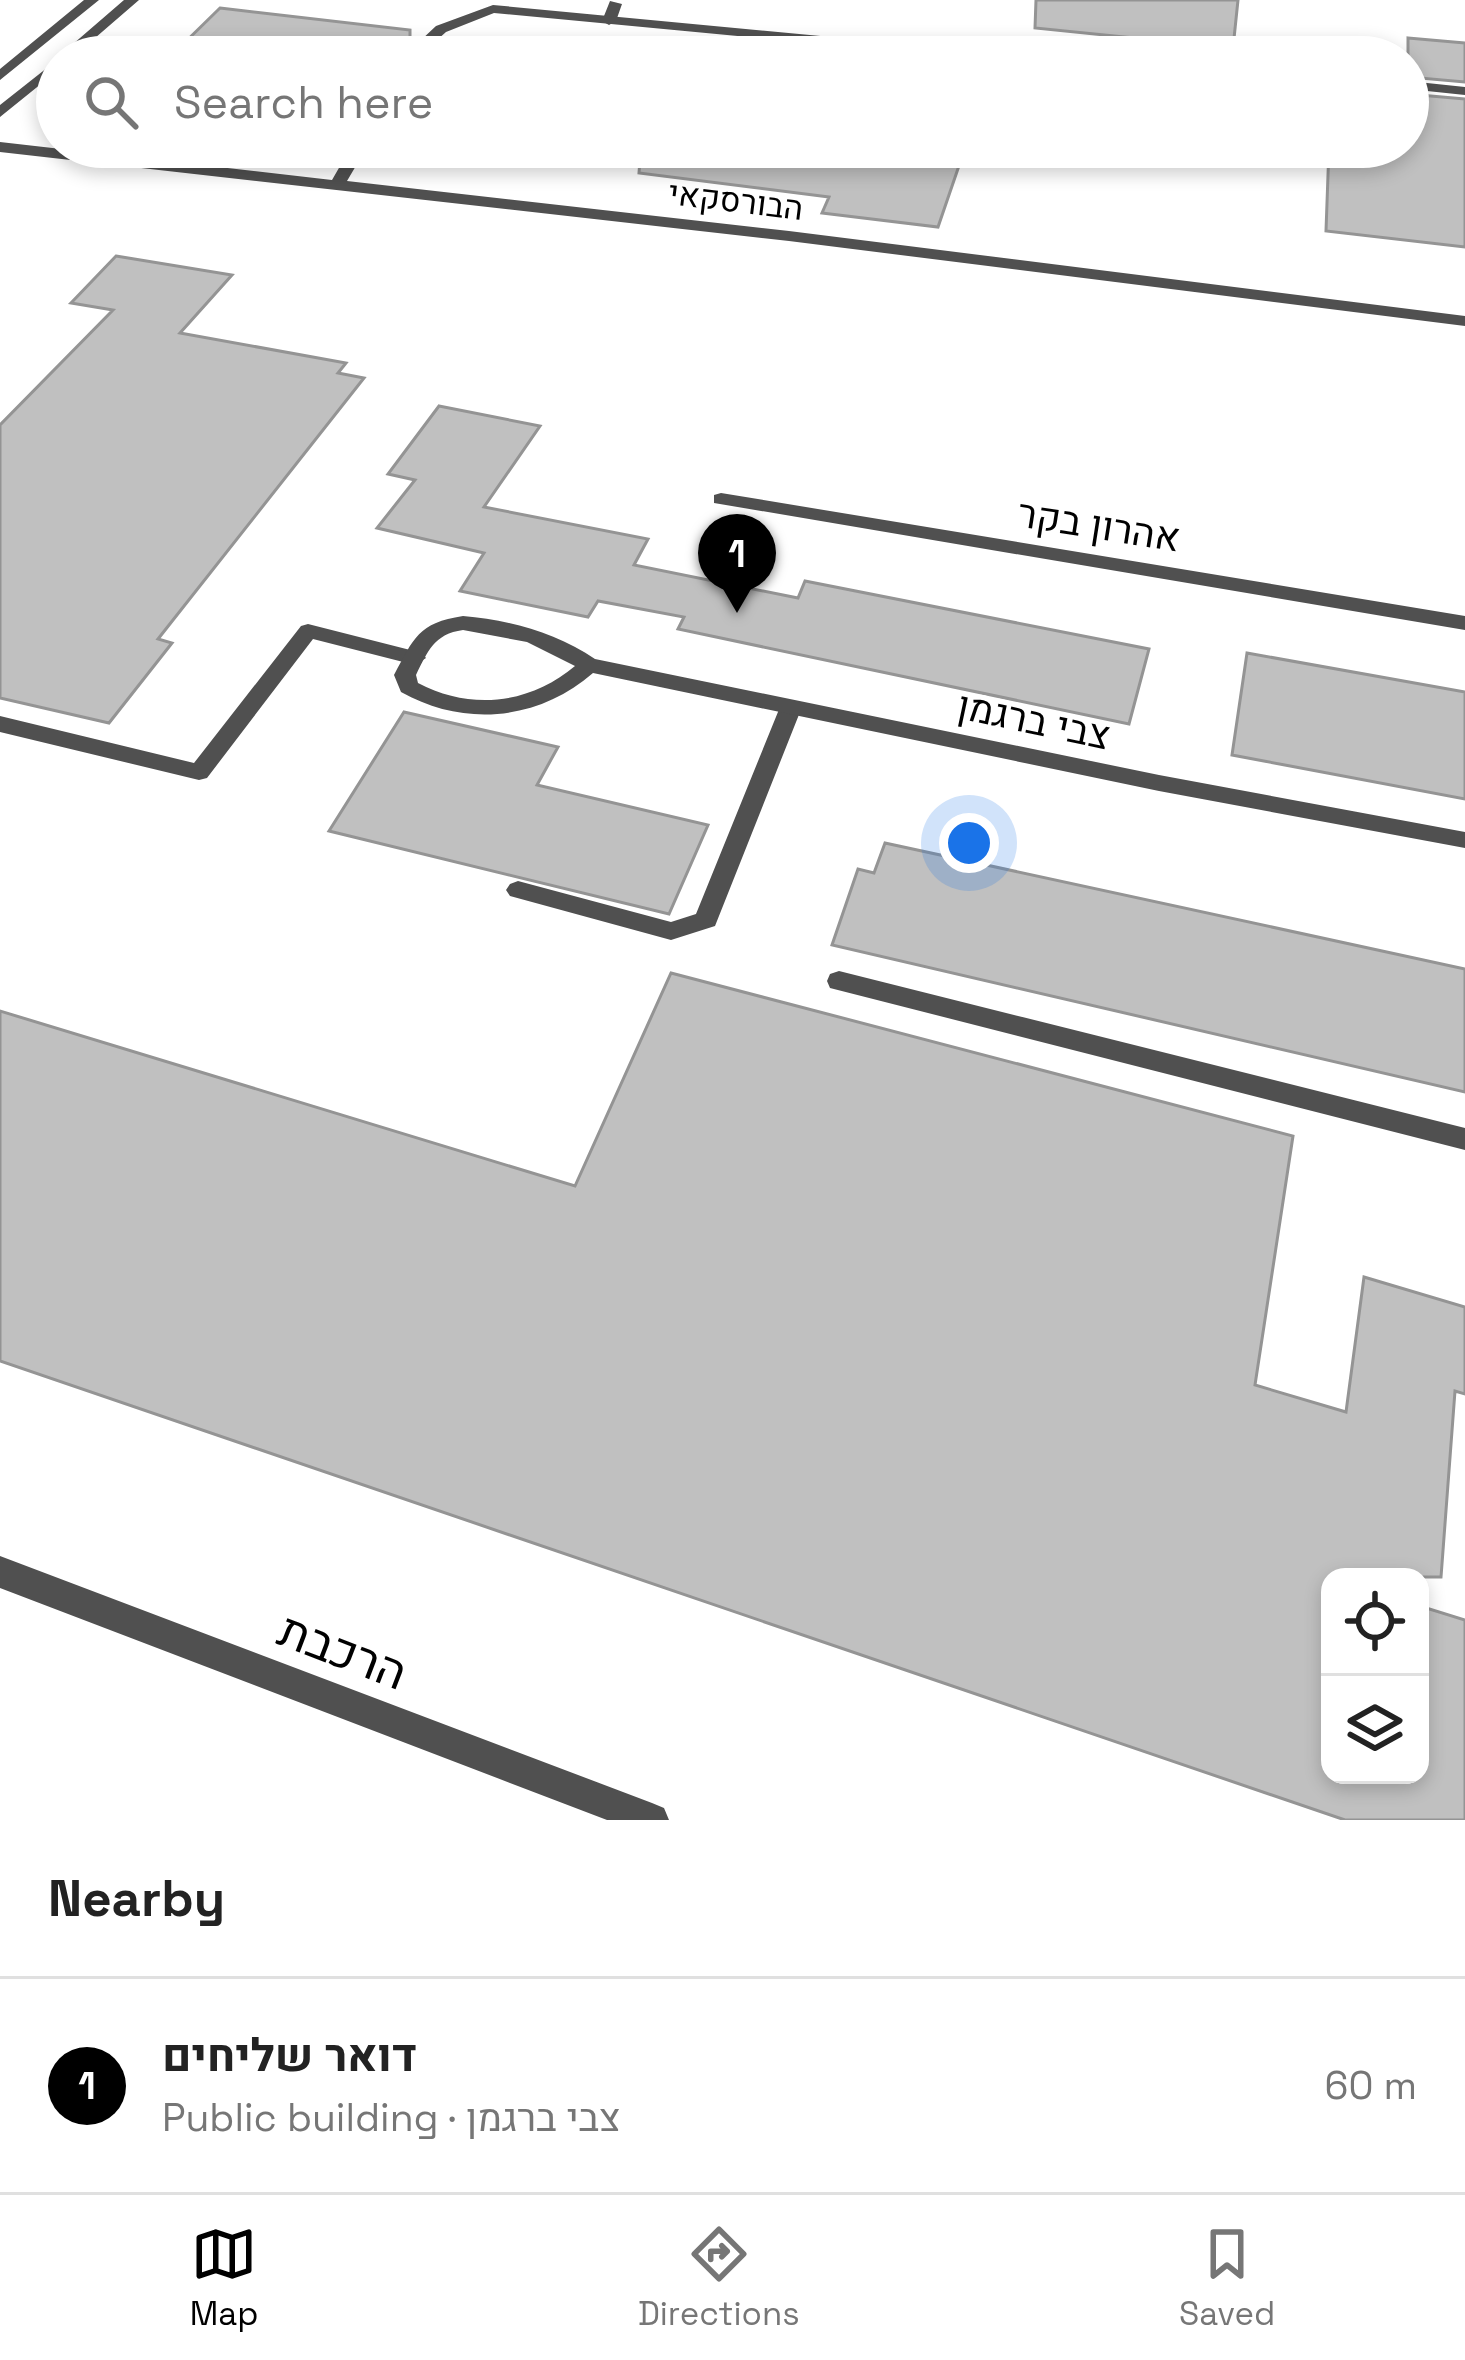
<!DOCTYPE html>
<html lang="en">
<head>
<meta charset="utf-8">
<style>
  body { margin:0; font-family:"Space Grotesk",Heebo,sans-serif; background:#f6f6f6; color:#222 }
  .controls { position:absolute; right:36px; bottom:36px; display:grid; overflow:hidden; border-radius:24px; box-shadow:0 6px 18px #0003 }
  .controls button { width:108px; height:108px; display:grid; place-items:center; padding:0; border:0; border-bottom:3px solid #e0e0e0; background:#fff; color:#222; font:60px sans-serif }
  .you { position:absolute; left:969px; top:843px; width:42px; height:42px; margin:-30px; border:9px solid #fff; border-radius:50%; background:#1a73e8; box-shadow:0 0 0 18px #1a73e833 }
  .badge { display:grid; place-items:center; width:78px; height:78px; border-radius:50%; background:#000; color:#fff; font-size:39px; font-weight:700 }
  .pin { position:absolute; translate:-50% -99px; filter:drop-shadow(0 3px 6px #0008) }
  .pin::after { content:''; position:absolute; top:63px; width:42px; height:36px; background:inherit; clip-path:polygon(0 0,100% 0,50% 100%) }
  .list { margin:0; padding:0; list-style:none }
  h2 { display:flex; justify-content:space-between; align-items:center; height:156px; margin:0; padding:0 48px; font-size:51px }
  h2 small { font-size:39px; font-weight:400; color:#767676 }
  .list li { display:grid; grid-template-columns:78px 1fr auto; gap:36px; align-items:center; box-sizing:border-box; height:216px; padding:0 48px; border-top:3px solid #e0e0e0 }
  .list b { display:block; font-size:45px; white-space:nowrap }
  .list p { margin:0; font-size:39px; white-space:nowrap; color:#767676 }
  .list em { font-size:39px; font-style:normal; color:#767676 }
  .icon { flex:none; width:66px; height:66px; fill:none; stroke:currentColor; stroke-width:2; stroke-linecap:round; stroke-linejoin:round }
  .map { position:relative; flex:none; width:1465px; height:1820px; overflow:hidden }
  .search { position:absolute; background:#fff; box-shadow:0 6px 18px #0003; left:36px; right:36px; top:36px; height:132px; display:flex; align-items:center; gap:30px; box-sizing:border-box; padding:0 42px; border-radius:66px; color:#767676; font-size:45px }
  .sheet { height:372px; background:#fff }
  nav { display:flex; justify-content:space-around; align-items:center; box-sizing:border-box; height:168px; border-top:3px solid #e0e0e0; background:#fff; font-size:33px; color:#767676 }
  nav a { display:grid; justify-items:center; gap:6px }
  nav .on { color:#000 }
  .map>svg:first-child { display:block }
  .building { fill:#c0c0c0; stroke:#949494; stroke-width:3 }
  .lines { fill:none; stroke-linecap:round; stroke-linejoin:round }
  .service { fill:#505050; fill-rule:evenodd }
  .minor { fill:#505050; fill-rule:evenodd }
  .tertiary { fill:#505050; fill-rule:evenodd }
  .labels { text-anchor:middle; stroke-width:10; stroke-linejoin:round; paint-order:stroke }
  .far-street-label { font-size:33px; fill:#000; stroke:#fff }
  .street-label { font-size:39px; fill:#000; stroke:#fff }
  .near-street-label { font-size:48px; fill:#000; stroke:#fff }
</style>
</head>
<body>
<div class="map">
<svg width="1465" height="1820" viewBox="0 0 1465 1820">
  <rect width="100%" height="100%" fill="#fff"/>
  <path class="building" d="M1036 0H1238L1233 48 1035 28Z
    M220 8 410 30V45L399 57H170Z
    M1408 38 1465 43V82L1408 77Z
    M1408 94 1465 99V247L1326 231 1329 147H1408Z
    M641 147H906L963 154 938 227 822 213 829 197 639 173Z
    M116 256 232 275 180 333 346 363 338 373 364 378 158 639 172 643 109 723 0 698V425L113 310 71 303Z
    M439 406 540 426 484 507 648 539 634 565 798 598 805 581 1149 649 1129 724 678 629 684 617 598 601 588 617 460 591 484 553 377 528 415 480 388 474Z
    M1247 653 1465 692V799L1232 755Z
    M404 712 558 747 537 785 708 825 669 914 329 831Z
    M885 843 1465 969V1092L832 945 858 869 874 873Z
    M671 973 1293 1136 1255 1385 1346 1412 1364 1277 1465 1307V1394L1455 1391 1441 1577H1330V1775H1420V1606L1465 1620V1820H1345L0 1361V1011L575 1186Z"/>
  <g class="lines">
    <path class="service" d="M610 1 622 4 616 21 609 25 602 21Z
      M721 493 1465 616V630L714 503V495Z
      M308 624 422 653 426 658 415 665 313 639 207 778 199 780 0 732V716L194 763 301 626Z
      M791 700 802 707 715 926 671 940 510 896 506 890 510 884 518 881 671 922 696 914 780 707Z
      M839 971 1465 1128V1150L830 988 827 981 830 974Z"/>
    <path class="minor" d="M493 5 916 45 1146 53 1153 57 916 53 494 13 446 32 418 57H403L436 26Z
      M1408 81 1465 87V95L1408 89Z
      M0 142 332 180 351 147H367L347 181 789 231 1465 316V326L789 241 0 152Z
      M463 616C510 620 556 633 595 659L1159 775 1465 832V848L1159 791 593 673C539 720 465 728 401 692L394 675C414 638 418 623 463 616ZM463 630 527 642 575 666C530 704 471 711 418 683L416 675C428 651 434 634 463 630Z"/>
    <path class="tertiary" d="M84 0H99L0 80V69Z
      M124 0H139L73 57H58Z
      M57 60V71L0 117V105Z
      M0 1556 652 1803 664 1808 669 1820H607L0 1588Z"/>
  </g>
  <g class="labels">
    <g class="far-street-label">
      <text transform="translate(736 200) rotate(7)" y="12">הבורסקאי</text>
    </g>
    <g class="street-label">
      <text transform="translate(1099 525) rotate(9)" y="14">אהרון בקר</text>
      <text transform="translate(1034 720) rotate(12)" y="14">צבי ברגמן</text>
    </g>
    <g class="near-street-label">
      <text transform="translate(343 1651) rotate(21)" y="17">הרכבת</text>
    </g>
  </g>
</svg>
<div class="controls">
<button><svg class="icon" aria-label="locate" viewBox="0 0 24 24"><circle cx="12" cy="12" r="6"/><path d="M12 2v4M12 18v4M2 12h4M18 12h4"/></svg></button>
<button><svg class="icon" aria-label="layers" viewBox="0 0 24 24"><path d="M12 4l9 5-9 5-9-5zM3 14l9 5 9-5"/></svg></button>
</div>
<div class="you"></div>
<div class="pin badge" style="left:737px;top:613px">1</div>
<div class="search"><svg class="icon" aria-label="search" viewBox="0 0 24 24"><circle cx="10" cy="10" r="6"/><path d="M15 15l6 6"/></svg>Search here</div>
</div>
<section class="sheet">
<h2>Nearby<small></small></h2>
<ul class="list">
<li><span class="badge">1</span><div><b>דואר שליחים</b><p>Public building · צבי ברגמן</p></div><em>60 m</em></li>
</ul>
</section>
<nav>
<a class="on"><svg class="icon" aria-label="map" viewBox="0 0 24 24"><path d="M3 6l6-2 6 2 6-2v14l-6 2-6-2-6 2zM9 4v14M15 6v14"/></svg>Map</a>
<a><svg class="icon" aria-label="directions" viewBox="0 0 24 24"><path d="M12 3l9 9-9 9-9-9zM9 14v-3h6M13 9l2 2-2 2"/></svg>Directions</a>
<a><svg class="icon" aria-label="saved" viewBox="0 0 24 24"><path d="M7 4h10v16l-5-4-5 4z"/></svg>Saved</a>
</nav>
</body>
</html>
